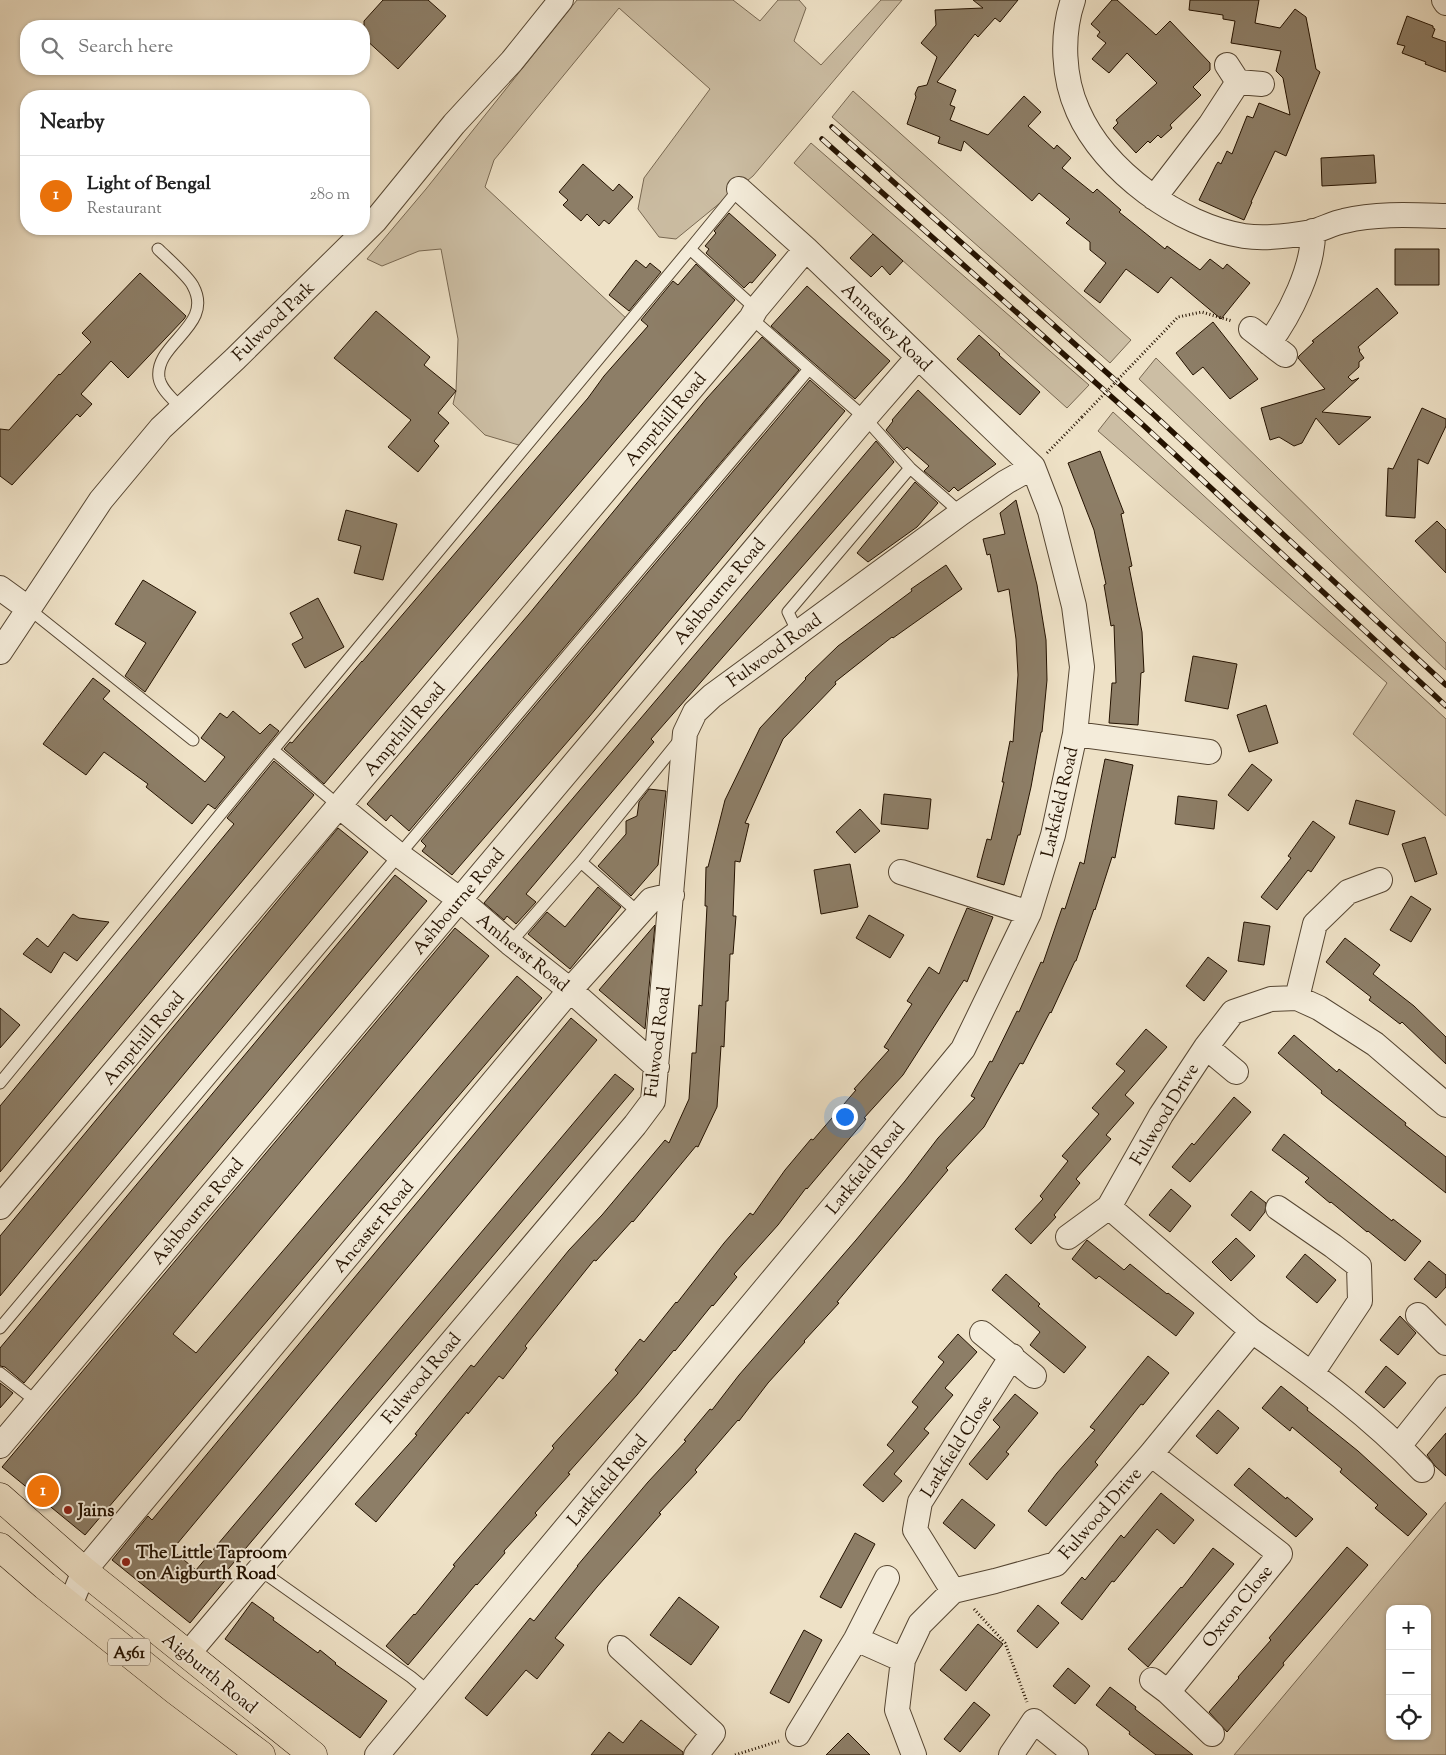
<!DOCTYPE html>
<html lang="en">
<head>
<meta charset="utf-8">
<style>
  body { margin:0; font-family:"Sorts Mill Goudy",serif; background:#f2f2f2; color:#222 }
  .controls { position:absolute; right:15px; bottom:15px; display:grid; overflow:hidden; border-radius:10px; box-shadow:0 1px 4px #0004 }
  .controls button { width:45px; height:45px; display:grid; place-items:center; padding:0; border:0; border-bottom:1px solid #e0e0e0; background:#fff; color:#222; font:25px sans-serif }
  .you { position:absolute; left:844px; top:1116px; width:18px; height:18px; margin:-12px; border:4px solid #fff; border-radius:50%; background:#1a73e8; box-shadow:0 0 0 8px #1a73e833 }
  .badge { display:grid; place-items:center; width:32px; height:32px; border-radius:50%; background:#8f2418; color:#fff; font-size:16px; font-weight:700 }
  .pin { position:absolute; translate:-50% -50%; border:2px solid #fff; box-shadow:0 1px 5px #0006 }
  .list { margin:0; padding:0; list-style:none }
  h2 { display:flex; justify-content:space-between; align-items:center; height:65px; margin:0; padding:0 20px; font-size:21px }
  h2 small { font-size:16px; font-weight:400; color:#767676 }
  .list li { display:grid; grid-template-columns:32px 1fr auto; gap:15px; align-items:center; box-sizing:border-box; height:80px; padding:0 20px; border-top:1px solid #e0e0e0 }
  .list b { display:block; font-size:19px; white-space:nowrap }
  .list p { margin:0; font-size:16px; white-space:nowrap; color:#767676 }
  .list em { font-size:16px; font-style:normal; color:#767676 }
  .icon { flex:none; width:28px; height:28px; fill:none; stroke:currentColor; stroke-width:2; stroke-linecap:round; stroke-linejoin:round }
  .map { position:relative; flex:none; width:1446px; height:1755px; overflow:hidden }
  .search { position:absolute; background:#fff; box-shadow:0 1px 4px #0004; left:20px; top:20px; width:350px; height:55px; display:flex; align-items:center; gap:12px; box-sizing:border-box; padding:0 18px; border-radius:20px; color:#767676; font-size:19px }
  .panel { position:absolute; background:#fff; box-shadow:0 1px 4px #0004; left:20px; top:90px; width:350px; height:145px; border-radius:20px }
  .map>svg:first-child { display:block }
  .green { fill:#ccbea4; stroke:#786852; fill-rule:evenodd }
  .building { fill:#8d7e67; stroke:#241200 }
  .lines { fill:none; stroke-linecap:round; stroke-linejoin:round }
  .lane-casing { stroke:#564632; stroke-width:13 }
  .street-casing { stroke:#564632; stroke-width:26 }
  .highway-casing { stroke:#241200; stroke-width:29 }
  .path { stroke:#241200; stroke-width:3; stroke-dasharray:1 2.5; stroke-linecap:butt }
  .lane { stroke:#f4ecda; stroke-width:11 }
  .street { stroke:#f4ecda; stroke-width:24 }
  .highway { stroke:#eee1c6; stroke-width:28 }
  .rail-casing { stroke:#241200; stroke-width:5.5 }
  .rail { stroke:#f4ecda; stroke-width:4; stroke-dasharray:11; stroke-linecap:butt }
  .path-bridge { stroke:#241200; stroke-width:3; stroke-dasharray:1 2.5; stroke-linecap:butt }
  .poi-dot { fill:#8f2418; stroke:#f4ecda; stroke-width:2 }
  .labels { text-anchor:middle; stroke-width:4; stroke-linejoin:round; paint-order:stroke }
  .shield { fill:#f4ecda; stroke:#625341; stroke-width:1 }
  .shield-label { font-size:16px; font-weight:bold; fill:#241200 }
  .street-label { font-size:18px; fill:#241200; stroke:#f4ecda }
  .poi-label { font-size:18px; font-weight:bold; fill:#241200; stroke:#f4ecda; text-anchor:start }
</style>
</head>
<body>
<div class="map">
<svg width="1446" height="1755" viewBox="0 0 1446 1755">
  <rect width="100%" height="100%" fill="#eee1c6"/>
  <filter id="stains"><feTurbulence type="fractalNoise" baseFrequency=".004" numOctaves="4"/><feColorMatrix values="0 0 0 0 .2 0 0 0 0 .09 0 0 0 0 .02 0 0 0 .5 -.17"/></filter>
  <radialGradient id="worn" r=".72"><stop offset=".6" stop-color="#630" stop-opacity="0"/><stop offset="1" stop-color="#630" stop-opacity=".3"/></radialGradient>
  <path class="green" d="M577 0H733L760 21 778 0H799L806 8 794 41 821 65 881 0H902L753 176 676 239 659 237 638 209 644 178 710 89 619 8 494 160 485 187 628 320 522 446 485 435 453 404 456 391 458 339 441 249 419 251 382 266 367 259 426 189Z
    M853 91 1131 340 1110 363 832 117Z
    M811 143 1089 385 1067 408 794 163Z
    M1156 358 1446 643V670L1139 379Z
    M1113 412 1446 719V816L1353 734 1387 683 1098 431Z
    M1446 1502V1755H1234ZM1390 1609H1427V1736H1390Z"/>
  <path class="building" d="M383 0H428L446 16 398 69 364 38V21Z
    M973 0H1018L1000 22 995 18 978 37 975 34 937 82 956 90 950 105 955 107 950 120 988 135 1024 96 1041 112 1028 126 1054 149 1057 145 1071 158 1062 168 1093 193 1097 189 1121 210 1119 212 1165 249 1167 246 1200 270 1210 259 1223 269 1227 264 1250 283 1221 319 1171 277 1158 293 1126 269 1100 303 1084 291 1106 263 1090 250V242L1066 223 1070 219 1039 193 1032 201 964 141 961 151 938 143 940 137 907 124 916 97 915 94 918 87 927 85 937 57 921 43 936 25 935 10 983 8Z
    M1112 0H1117L1156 35 1170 21 1210 63V70L1193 87 1201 95 1170 125 1172 128 1161 138 1158 135 1150 143 1148 141 1136 153 1113 128 1118 123 1116 120 1157 83 1127 53 1109 73 1092 59 1106 43 1097 36 1100 32 1091 24Z
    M1190 0H1259L1255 23 1280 28 1295 9 1306 17 1316 69 1320 72 1286 156 1275 151 1251 202H1252L1244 220 1199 200 1216 165 1218 162 1221 164 1227 151 1232 154 1247 116 1253 118 1259 103 1290 115 1283 78 1276 71 1281 51 1231 43 1235 21 1223 19V15L1189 10Z
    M1407 16 1433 26V28L1435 29 1432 37 1446 42V72L1425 64 1426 62 1402 53 1405 46 1397 44Z
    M1374 155 1376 183 1322 186 1321 158Z
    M583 164 613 191 619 184 633 197 609 224 604 220 599 226 587 214 581 221 563 205 568 200 559 192Z
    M729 213 776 255 752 283 750 282 744 288 706 253 709 249 705 246 716 233 714 231Z
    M873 234 903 261 890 275 882 266 871 277 850 258Z
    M1395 249H1439V285H1395Z
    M636 260 646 268 650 263 661 272 629 311 609 295Z
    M696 264 735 300 324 784 284 749 290 742 292 743 362 661V662L588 398 604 376 648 326 641 320 673 281 678 285Z
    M140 273 186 316 184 319 128 378 111 361 81 394 92 404 80 417 77 414 12 485 0 476V429L9 430 59 374 60 375 91 342 82 333Z
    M807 286 890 361 855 399 771 326Z
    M1377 288 1398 313 1358 347 1360 350 1359 351 1364 358 1359 362V367L1348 377 1352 381 1359 378 1322 412 1371 417 1339 445 1316 418 1302 443 1294 446 1279 437 1270 440 1261 408 1325 389 1298 358 1299 356 1314 342 1312 341Z
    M376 311 430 357 424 365 456 391 438 413 449 423 434 441 439 446 418 472 388 447 411 420 334 358Z
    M1213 322 1258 379 1230 399 1203 367 1193 375 1176 353Z
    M979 335 1000 354 999 355 1040 392 1020 415 957 359Z
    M762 337 799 370 409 831 391 815 386 821 367 804 529 614 707 398Z
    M810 380 845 411 589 717 452 875 422 851 426 846 421 841Z
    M918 390 996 464 958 491 954 487 949 492 924 471 929 466 907 447 904 450 886 430 893 421 892 420Z
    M1422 408 1446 419V426L1428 464 1418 459 1415 518 1386 516 1388 468 1393 469Z
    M876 441 894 462 651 739 654 742 526 894 536 902 516 924 507 916 504 920 484 903Z
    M1100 451 1124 513 1121 514 1132 566 1129 567 1142 632 1144 672 1141 673 1138 725 1109 723 1112 683H1116L1114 625 1111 626 1104 585 1106 584 1094 530 1068 463Z
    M915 482 938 503 917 527 868 562 857 553Z
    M1016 500 1037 585 1046 640 1047 680 1042 732H1041L1031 787 1020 835H1018L1004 885 977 877 987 839 991 840 1004 782H1002L1010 741 1013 742 1018 675 1016 639 1009 589 998 592 990 554 987 555 983 539 1005 534 1000 513Z
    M346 510 397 524 383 580 354 573 361 546 338 540Z
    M1437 521 1446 530V573L1415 541Z
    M946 565 962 589 893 638 892 637 835 682 836 684 783 739 745 823 749 824 740 862 735 861 733 916H736L733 954H730L728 1001H726L724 1047 721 1046 717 1107 698 1147 696 1146 633 1222 632 1221 596 1261 594 1260 525 1346 527 1348 503 1379 499 1376 468 1414 467 1412 376 1522 355 1504 417 1435 415 1434 471 1365 474 1367 569 1250 602 1215 665 1140 669 1143 689 1099 692 1053H696L699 1005 702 1006 707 906H705L706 867H708L725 800 760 728 806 679 805 678 838 646 912 591 911 589Z
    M143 580 196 612 145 692 125 676 146 643 115 624Z
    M318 598 344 647 305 668 292 644 303 638 290 613Z
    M1193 656 1237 664 1228 709 1185 701Z
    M93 678 110 691 103 699 205 782 225 757 201 738 220 713 227 718 233 711 260 734 270 724 279 731 215 809 208 804 192 824 146 787 148 784 104 752 86 775 43 744Z
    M1266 705 1278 743 1249 752 1237 715Z
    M1105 759 1133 765 1115 858 1112 857 1095 910 1094 909 1076 961H1075L1051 1013 1050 1012 1023 1064 1020 1063 984 1127 946 1168 948 1170 837 1302 839 1303 804 1341 805 1342 768 1383 739 1421 738 1420 695 1470 697 1472 659 1513 661 1514 597 1587 555 1638 564 1645 537 1679 526 1670 487 1716 465 1698 530 1618 534 1621 578 1566H577L648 1482 686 1441 684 1440 710 1409 712 1410 739 1375 856 1240 905 1181 938 1138 975 1098 971 1096 990 1061 992 1062 1017 1011 1019 1012 1041 962 1043 963 1062 908 1065 909 1080 862 1084 864Z
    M274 761 314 795 0 1172V1106L234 824 227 818Z
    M1252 764 1272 780 1248 811 1228 795Z
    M649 789 666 791 658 865 631 896 598 866 626 834V821L637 816 639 802Z
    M884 794 931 799 928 829 881 824Z
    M1178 796 1217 801 1214 829 1175 824Z
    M1356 800 1395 811 1388 835 1349 824Z
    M860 809 880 831 855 853 836 832Z
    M1313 821 1335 837 1311 872 1308 870 1277 910 1261 897 1291 858 1288 856Z
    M338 828 368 852 0 1296V1236Z
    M1425 837 1437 874 1415 882 1402 844Z
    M850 864 858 907 821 914 814 870Z
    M395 875 427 901 24 1383 5 1367 0 1366V1348Z
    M598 887 621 907 570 969 528 934 547 912 565 927Z
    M1411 896 1431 909 1411 942 1390 930Z
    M967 908 993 917 967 982 964 980 903 1075 864 1118 866 1119 807 1189 806 1188 778 1225 734 1274 737 1277 713 1306 712 1305 675 1351 674 1350 637 1395 568 1473 570 1474 535 1513 537 1515 504 1551 505 1553 477 1585 476 1584 408 1665 386 1646 414 1614 415 1615 455 1566 453 1565 554 1448 552 1446 618 1373 615 1370 640 1339 644 1342 676 1302 677 1303 724 1243 750 1213 753 1215 785 1170 811 1139 813 1140 856 1090 854 1089 889 1050 884 1047 912 1004 907 1001 929 967 939 974Z
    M73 914 79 918 109 922 77 961 64 952 51 973 23 954 37 938 48 947Z
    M869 915 904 935 890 958 856 938Z
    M1244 922 1270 926 1264 965 1238 961Z
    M655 925 646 1019 645 1029 599 990Z
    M455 928 489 956 173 1334 196 1353 517 976 542 998 85 1535 2 1467Z
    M1345 938 1380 965 1373 974 1414 1006 1446 1037V1064L1402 1022 1400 1024 1369 1000 1371 997 1326 962Z
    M1208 957 1227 971 1204 1001 1186 986Z
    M0 1008 20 1025 0 1048Z
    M571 1018 597 1040 172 1550 196 1570 615 1074 634 1089 224 1574 228 1577 190 1623 112 1560 148 1516 152 1520Z
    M1146 1029 1167 1047 1125 1095 1134 1103 1106 1135 1111 1139 1076 1179 1080 1183 1054 1215 1056 1217 1031 1244 1015 1229 1043 1199 1040 1196 1068 1161 1062 1156 1099 1114 1092 1108 1125 1071 1116 1064Z
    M1294 1035 1337 1072 1339 1069 1406 1123 1405 1125 1446 1157V1193L1321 1093 1322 1091 1278 1053Z
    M1234 1097 1251 1112 1190 1182 1172 1167 1192 1143 1194 1145Z
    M1284 1134 1392 1221 1393 1219 1421 1241 1405 1261 1368 1231 1367 1232 1331 1202 1330 1203 1305 1182 1309 1178 1272 1150Z
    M1171 1189 1191 1206 1170 1232 1149 1215Z
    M1251 1191 1266 1203 1265 1212 1250 1231 1231 1215Z
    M1236 1238 1255 1256 1231 1281 1212 1262Z
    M1087 1240 1124 1270 1130 1264 1167 1294 1168 1293 1194 1313 1176 1336 1099 1276 1096 1279 1072 1259Z
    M1305 1254 1336 1280 1317 1303 1286 1277Z
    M1429 1261 1446 1275V1287L1436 1298 1414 1279Z
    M1006 1274 1040 1304 1038 1306 1086 1347 1064 1373 1030 1345 1040 1332 992 1290Z
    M1400 1316 1416 1333 1398 1355 1380 1340Z
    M958 1334 977 1352 945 1388 953 1395 924 1429 929 1433 894 1474 902 1481 883 1502 863 1485 894 1451 887 1445 918 1407 912 1402 944 1362 938 1357Z
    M1148 1356 1169 1373 1143 1405 1141 1404 1095 1462 1098 1465 1046 1526 1028 1511 1057 1473 1095 1430 1090 1427Z
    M1386 1366 1406 1383 1384 1408 1365 1392Z
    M0 1383 13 1393 0 1408Z
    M1281 1386 1308 1408 1307 1410 1358 1451 1427 1514 1408 1536 1375 1508 1378 1505 1340 1472 1342 1469 1292 1427 1290 1431 1262 1408Z
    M1015 1394 1038 1413 1006 1452 1009 1454 987 1480 969 1464 1000 1427 993 1420Z
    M1218 1410 1239 1428 1217 1454 1196 1436Z
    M1446 1433V1476L1435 1466 1427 1455Z
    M1249 1468 1286 1499 1287 1497 1313 1519 1296 1537 1234 1485Z
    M1161 1493 1194 1520 1174 1544 1157 1529 1114 1582 1112 1581 1082 1620 1061 1603 1082 1577 1085 1580 1121 1535 1124 1538Z
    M962 1499 995 1525 975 1549 943 1523Z
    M855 1533 875 1544 841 1608 820 1597Z
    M1347 1547 1368 1565 1283 1663 1284 1665 1227 1732 1209 1712 1239 1678 1238 1677 1271 1640 1269 1638Z
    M1213 1548 1234 1564 1148 1667 1128 1649 1181 1587 1182 1588Z
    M679 1597 719 1627 691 1665 650 1635Z
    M252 1602 274 1618 273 1620 318 1653 320 1650 336 1663 335 1664 387 1701 360 1738 225 1639Z
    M1038 1605 1059 1623 1037 1648 1017 1631Z
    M978 1624 1003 1644 966 1691 940 1670Z
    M804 1630 822 1640 789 1703 770 1693Z
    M1068 1668 1090 1686 1075 1704 1053 1686Z
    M1110 1687 1136 1707 1135 1709 1193 1755H1156L1129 1734 1130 1732 1096 1705Z
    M974 1702 990 1715 960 1752 944 1739Z
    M641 1720 683 1752V1755H591L609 1732 623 1743Z
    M848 1733 870 1755H826Z"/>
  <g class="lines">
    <defs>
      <path id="lane" d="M739 189 690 249 756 309
        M158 249C166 257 189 277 193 286 215 326 154 343 159 378 161 390 174 400 182 409
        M751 318 865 418 910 468 961 513
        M29 609 193 740
        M798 633 788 612 910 468
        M339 806 273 750 690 249
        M581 862 639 913
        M510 943 581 862 682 737
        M0 1083 273 750
        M0 1328 809 369
        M0 1373 37 1402
        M260 1570 411 1677 429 1692"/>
      <path id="street" d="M1073 0C1061 35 1063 78 1078 111 1104 171 1180 226 1244 236 1266 239 1290 236 1312 232 1323 229 1333 223 1344 221 1377 213 1412 215 1446 216
        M1444 0 1446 3
        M1227 65 1238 82 1262 84
        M1154 198 1210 125 1238 82
        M1251 329 1285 355
        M1269 343C1290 315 1314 267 1313 231
        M0 588 29 609
        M0 652 101 500 161 428 235 359 375 221 454 124 512 61 561 0
        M1075 734 1209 752
        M339 806 399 855 459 899 510 943 570 990 657 1067
        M901 872 1029 913
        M1297 998 1315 924 1348 892 1380 880
        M1206 1047 1236 1072
        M0 1207 751 318 756 309 806 249
        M1278 1208 1333 1246 1359 1266 1360 1301 1312 1373
        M1068 1237 1109 1207 1161 1115 1206 1047 1233 1012 1271 999 1297 998 1319 1008 1375 1044 1446 1105
        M1418 1315 1446 1343
        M1252 1331C1312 1373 1372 1417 1422 1470
        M982 1333 1034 1376
        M0 1446 865 418 918 357
        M1399 1446 1446 1387
        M1151 1454 1280 1554 1168 1692
        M953 1591 915 1530 920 1502 1012 1356
        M70 1605 84 1571 570 990 651 900 672 895
        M856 1639 903 1660
        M620 1648 713 1733 696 1755
        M187 1655 635 1125 653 1101 685 733 695 712 712 696 961 513 1006 482 1033 467
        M1152 1680 1168 1692 1212 1734
        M798 1734 856 1639 887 1578
        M377 1755 834 1206 963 1049 1029 913 1053 835 1075 734 1082 667 1074 606 1050 511 1033 467 806 249 739 189
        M914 1755 897 1710 903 1660 920 1624 953 1591 995 1581 1056 1564 1151 1454 1252 1331 1109 1207
        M1011 1755 1034 1721 1076 1755"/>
      <path id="highway" d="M0 1497 84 1571 313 1755
        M0 1547 45 1586 175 1690 261 1755"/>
    </defs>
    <use href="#lane" class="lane-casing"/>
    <use href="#street" class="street-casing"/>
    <use href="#highway" class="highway-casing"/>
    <path class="path" d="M1130 367 1178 317 1202 312 1232 321
      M1047 453 1082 417
      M974 1609 1005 1643 1027 1702
      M735 1755 779 1741"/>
    <use href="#lane" class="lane"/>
    <use href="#street" class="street"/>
    <use href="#highway" class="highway"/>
    <defs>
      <path id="rail" d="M832 127 1152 413 1446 685
        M822 139 1142 424 1446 706"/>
    </defs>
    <use href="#rail" class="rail-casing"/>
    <use href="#rail" class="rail"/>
    <path class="path-bridge" d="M1082 417 1130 367"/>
  </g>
  <g class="poi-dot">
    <circle cx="68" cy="1510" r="5"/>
    <circle cx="126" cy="1562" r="5"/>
  </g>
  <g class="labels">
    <rect class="shield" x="108" y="1638.5" width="42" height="27" rx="4"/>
    <g class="shield-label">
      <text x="129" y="1658">A561</text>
    </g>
    <g class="street-label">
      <text transform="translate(273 321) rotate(-44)" y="6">Fulwood Park</text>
      <text transform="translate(887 327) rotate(44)" y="6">Annesley Road</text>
      <text transform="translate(665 419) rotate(-50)" y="6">Ampthill Road</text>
      <text transform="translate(719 591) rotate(-50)" y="6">Ashbourne Road</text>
      <text transform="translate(774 650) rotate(-36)" y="6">Fulwood Road</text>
      <text transform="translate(404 729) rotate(-50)" y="6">Ampthill Road</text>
      <text transform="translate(1059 802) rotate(-77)" y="6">Larkfield Road</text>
      <text transform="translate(458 901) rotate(-50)" y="6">Ashbourne Road</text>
      <text transform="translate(523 952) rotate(39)" y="6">Amherst Road</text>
      <text transform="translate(143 1038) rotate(-50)" y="6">Ampthill Road</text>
      <text transform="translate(657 1042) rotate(-83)" y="6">Fulwood Road</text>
      <text transform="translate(1164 1114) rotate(-59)" y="6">Fulwood Drive</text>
      <text transform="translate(865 1168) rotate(-51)" y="6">Larkfield Road</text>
      <text transform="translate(197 1211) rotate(-50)" y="6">Ashbourne Road</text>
      <text transform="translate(373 1226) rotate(-50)" y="6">Ancaster Road</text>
      <text transform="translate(421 1378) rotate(-50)" y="6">Fulwood Road</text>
      <text transform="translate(956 1446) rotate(-58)" y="6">Larkfield Close</text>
      <text transform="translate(607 1480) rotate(-50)" y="6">Larkfield Road</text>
      <text transform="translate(1100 1513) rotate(-49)" y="6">Fulwood Drive</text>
      <text transform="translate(1237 1606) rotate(-51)" y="6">Oxton Close</text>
      <text transform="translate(210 1673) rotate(39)" y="6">Aigburth Road</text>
    </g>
    <g class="poi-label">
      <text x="78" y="1516">Jains</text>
      <text x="136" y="1558">The Little Taproom<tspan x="136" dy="21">on Aigburth Road</tspan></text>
    </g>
  </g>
  <rect width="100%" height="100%" filter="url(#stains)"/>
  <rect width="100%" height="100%" fill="url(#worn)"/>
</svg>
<div class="controls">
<button>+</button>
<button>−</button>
<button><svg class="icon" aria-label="locate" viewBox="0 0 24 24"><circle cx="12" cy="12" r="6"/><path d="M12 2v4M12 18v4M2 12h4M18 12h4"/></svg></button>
</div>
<div class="you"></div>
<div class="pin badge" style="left:43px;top:1491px;background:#e8710a">1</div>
<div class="search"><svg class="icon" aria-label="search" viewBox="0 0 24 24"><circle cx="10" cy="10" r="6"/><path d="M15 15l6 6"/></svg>Search here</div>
<section class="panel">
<h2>Nearby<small></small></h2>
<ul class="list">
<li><span class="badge" style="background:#e8710a">1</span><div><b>Light of Bengal</b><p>Restaurant</p></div><em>280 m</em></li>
</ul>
</section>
</div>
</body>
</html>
